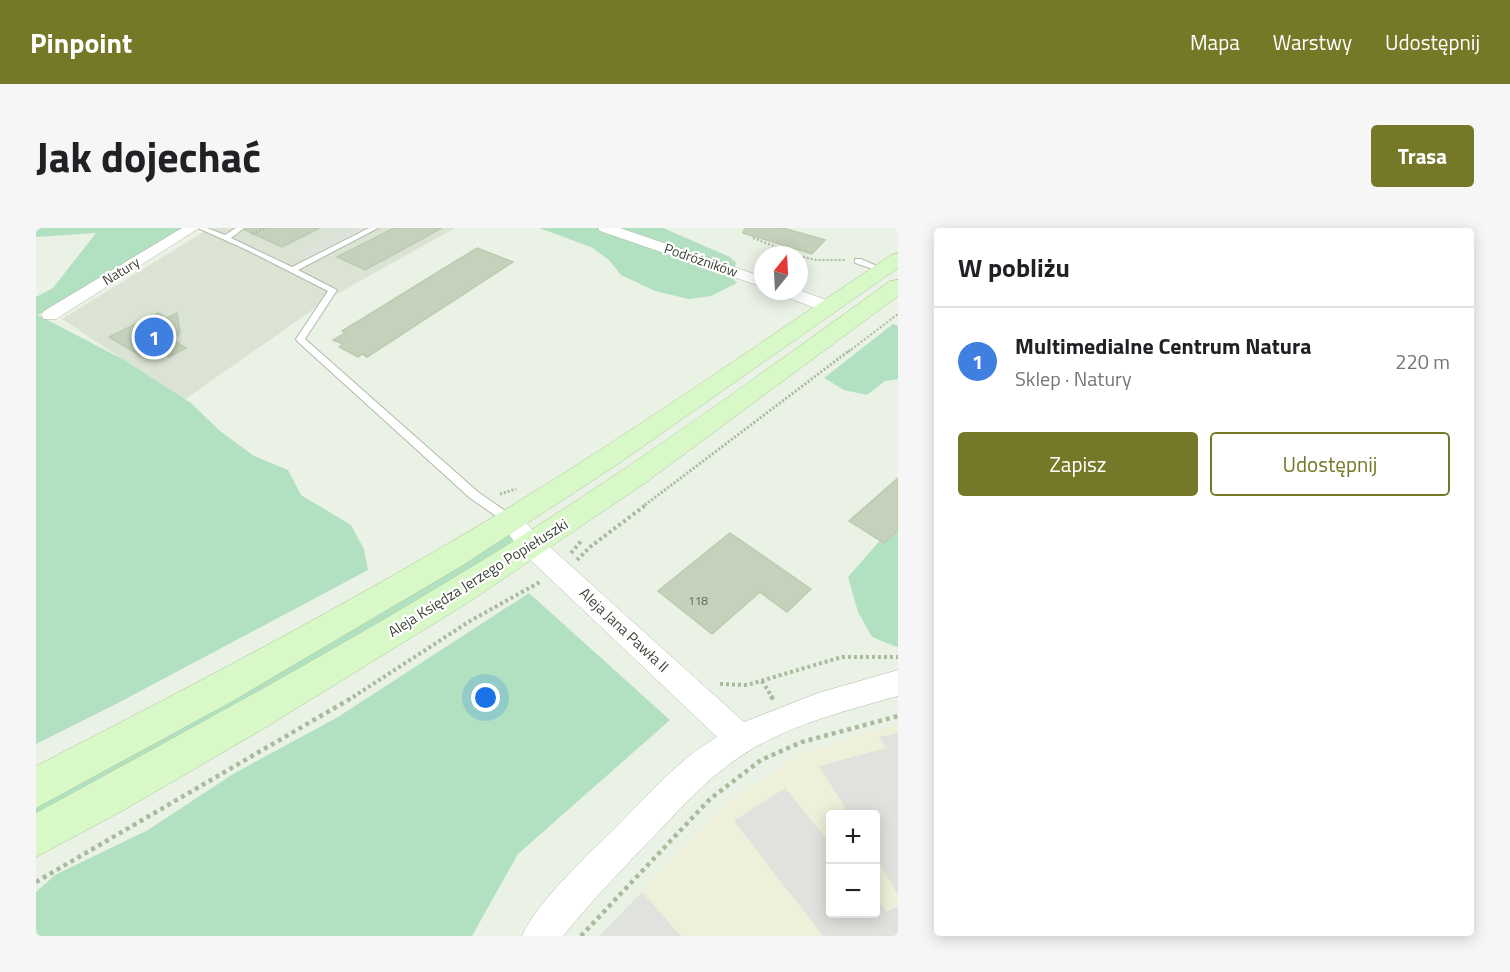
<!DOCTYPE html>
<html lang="pl">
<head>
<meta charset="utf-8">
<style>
  body { margin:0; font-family:"Titillium Web",sans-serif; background:#f6f6f6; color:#202124 }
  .controls { position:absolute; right:18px; bottom:18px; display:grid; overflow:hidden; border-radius:6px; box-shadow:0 3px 15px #0003 }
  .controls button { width:54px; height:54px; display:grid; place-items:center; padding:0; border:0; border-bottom:2px solid #e0e0e0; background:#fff; color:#202124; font:30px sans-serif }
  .compass { position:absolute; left:718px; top:18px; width:54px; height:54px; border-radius:50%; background:#fff; box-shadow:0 3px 15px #0003; rotate:18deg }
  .you { position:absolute; left:450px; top:470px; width:21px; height:21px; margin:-15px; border:4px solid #fff; border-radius:50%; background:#1a73e8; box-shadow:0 0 0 9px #1a73e833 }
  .badge { display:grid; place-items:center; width:39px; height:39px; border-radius:50%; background:#747827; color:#fff; font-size:20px; font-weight:700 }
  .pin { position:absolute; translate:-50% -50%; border:3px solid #fff; box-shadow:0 2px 6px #0006 }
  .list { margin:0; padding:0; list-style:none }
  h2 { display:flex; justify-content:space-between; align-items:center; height:78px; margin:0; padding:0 24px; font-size:26px }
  h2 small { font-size:20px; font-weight:400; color:#757577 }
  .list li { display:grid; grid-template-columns:39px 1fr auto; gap:18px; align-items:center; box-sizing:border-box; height:108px; padding:0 24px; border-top:2px solid #e0e0e0 }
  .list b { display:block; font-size:22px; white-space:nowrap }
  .list p { margin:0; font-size:20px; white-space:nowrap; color:#757577 }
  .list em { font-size:20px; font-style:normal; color:#757577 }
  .actions { display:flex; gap:12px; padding:18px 24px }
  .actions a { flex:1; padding:14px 0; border:2px solid #747827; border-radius:6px; text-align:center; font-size:21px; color:#747827 }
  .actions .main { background:#747827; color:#fff }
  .map { position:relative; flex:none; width:862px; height:708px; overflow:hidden; border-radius:6px }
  header { display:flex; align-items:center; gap:36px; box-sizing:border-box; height:84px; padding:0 30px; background:#747827; color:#fff }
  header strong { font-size:28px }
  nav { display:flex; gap:33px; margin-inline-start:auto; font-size:21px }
  .intro { display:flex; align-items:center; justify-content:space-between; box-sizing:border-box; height:144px; padding:0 36px }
  h1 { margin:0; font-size:42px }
  .button { padding:15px 27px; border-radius:6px; background:#747827; color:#fff; font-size:21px; font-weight:700 }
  main { display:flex; gap:36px; padding:0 36px }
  aside { flex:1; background:#fff; border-radius:6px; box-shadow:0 3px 15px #0003 }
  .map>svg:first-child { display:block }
  .residential { fill:#dbe4d4 }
  .medical { fill:#eff0da; fill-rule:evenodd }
  .green { fill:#b2e1c2 }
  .parking { fill:#dfe2dd }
  .building { fill:#c6d1bc; stroke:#bdcbb0; stroke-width:1.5 }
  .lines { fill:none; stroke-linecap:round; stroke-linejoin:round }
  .lane-casing { stroke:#b1bba9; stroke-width:2 }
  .street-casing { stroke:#b1bba9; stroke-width:1 }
  .secondary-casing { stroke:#aac997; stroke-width:1 }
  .path-far3 { stroke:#aabb9c; stroke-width:2; stroke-dasharray:2 2; stroke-linecap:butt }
  .path-far2 { stroke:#aabb9c; stroke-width:3; stroke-dasharray:2 2; stroke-linecap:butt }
  .path-far1 { stroke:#aabb9c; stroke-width:4; stroke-dasharray:3 3; stroke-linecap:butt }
  .path { stroke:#aabb9c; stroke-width:4.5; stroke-dasharray:4 4; stroke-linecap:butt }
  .lane { fill:#fff; fill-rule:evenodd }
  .street { fill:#fff; fill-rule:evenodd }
  .secondary { fill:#d8f8c8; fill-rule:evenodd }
  .labels { text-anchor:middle; stroke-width:4.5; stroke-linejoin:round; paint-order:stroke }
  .number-label { font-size:12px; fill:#5e6657 }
  .far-street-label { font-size:14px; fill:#3c4235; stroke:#fff }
  .street-label { font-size:15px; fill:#3c4235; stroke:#fff }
</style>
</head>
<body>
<header>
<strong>Pinpoint</strong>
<nav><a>Mapa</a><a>Warstwy</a><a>Udostępnij</a></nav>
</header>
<div class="intro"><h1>Jak dojechać</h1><a class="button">Trasa</a></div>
<main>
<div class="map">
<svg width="862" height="708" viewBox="0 0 862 708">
  <rect width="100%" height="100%" fill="#eaf1e5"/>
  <path class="residential" d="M174 0H419L292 71 148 172 26 91Z"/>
  <path class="medical" d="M862 496V708H563L690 576 766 525ZM794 586H840V686H794Z"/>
  <path class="green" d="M0 0H148L2 87 88 132 155 175 184 203 218 228 252 242 265 267 315 297 328 321 332 342 82 475 0 516V69L17 60 60 5 0 9Z
    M503 0H627L694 29 700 35 696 49 701 55 675 68 653 71 619 63 585 47 572 31 555 19Z
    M857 96 862 98V151L849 153 831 167 808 162 788 150Z
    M862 292V419H861L836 409 822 384 812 349Z
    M474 306 486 315 0 592V571Z
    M493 365 634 492 482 626 436 708H0V664L19 647 112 602 197 546 302 489Z"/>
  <path class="parking" d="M319 0H333L271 31 263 28Z
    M862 505V667L840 630V586H813L783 538 850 520 843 509Z
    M749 560 794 615V686H840V670L851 684 862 678V708H787L698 593Z
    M606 664 645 708H563Z"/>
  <path class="building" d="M210 0H284L246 19 209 2Z
    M358 0H406L329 42 301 29Z
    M709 0H747L789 12 776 26 707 5Z
    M441 20 477 34 331 129 326 126 322 129 303 119 307 116 297 112 309 105 306 103Z
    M122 85 131 90 141 85 144 104 139 113 150 120 133 129 124 124 117 128 111 125 105 128 73 109Z
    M862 250V302L848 315 813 293Z
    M694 305 775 361 751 384 724 364 676 406 622 363Z"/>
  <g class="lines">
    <defs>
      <path id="lane" d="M162 0H171L189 7 200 0H208L195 10 256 39 333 0H342L262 42 301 62 269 111 442 264 478 289 480 292 478 295H470L434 270 261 113 260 111 292 63 211 22Z
        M819 31H825L850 42 846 44 819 35Z"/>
      <path id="street" d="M146 0H163L20 91H8L5 87 8 83Z
        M562 0H584L727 49V59L564 3Z
        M763 62 799 75 802 79 799 83H787L745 67 743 63Z
        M474 283 482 286 504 310 708 494 782 465 862 442V468C812 482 760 495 716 521 679 543 652 572 623 603 590 637 557 671 527 708H486C501 673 554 625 582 597 613 566 643 531 681 509L486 324 462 292 466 286Z"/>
      <path id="secondary" d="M862 25V40L582 236 427 337 193 475 0 580V538C156 458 311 377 462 286 596 205 725 114 855 27Z
        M862 52V68L609 255 436 372 227 501 86 583 0 629V585C163 496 327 408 484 309 611 229 732 141 854 53Z"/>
    </defs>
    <use href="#lane" class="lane-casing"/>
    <use href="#street" class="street-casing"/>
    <use href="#secondary" class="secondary-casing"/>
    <path class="path-far3" d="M216 6 229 0
      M717 10 761 27
      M763 28 781 32H809
      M812 124 862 86"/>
    <path class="path-far2" d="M464 266 480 261
      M609 277 814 122"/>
    <path class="path-far1" d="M535 325 546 312
      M541 332 554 319 611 276
      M726 453 736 469
      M684 456 711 457 806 429H862
      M317 469 434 393 504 354"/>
    <path class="path" d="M735 468 738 473
      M0 654 319 468
      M545 708 674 571 725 532 766 514 862 488"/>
    <use href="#lane" class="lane"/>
    <use href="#street" class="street"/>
    <use href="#secondary" class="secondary"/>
  </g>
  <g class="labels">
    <g class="number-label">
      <text x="662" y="377">118</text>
    </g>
    <g class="far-street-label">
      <text transform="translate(665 32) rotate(19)" y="5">Podróżników</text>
      <text transform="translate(85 43) rotate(-31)" y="5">Natury</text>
    </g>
    <g class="street-label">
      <text transform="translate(442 350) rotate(-32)" y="5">Aleja Księdza Jerzego Popiełuszki</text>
      <text transform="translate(588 402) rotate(43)" y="5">Aleja Jana Pawła II</text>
    </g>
  </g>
</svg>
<div class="controls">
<button>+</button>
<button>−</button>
</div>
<svg class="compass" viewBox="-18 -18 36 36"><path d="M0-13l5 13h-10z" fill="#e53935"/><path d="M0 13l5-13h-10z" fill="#757577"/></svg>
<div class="you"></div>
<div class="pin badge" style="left:118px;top:109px;background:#3f7fe0">1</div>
</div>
<aside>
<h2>W pobliżu<small></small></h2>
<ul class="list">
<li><span class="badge" style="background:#3f7fe0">1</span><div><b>Multimedialne Centrum Natura</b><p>Sklep · Natury</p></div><em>220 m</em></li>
</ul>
<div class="actions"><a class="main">Zapisz</a><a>Udostępnij</a></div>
</aside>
</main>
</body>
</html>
